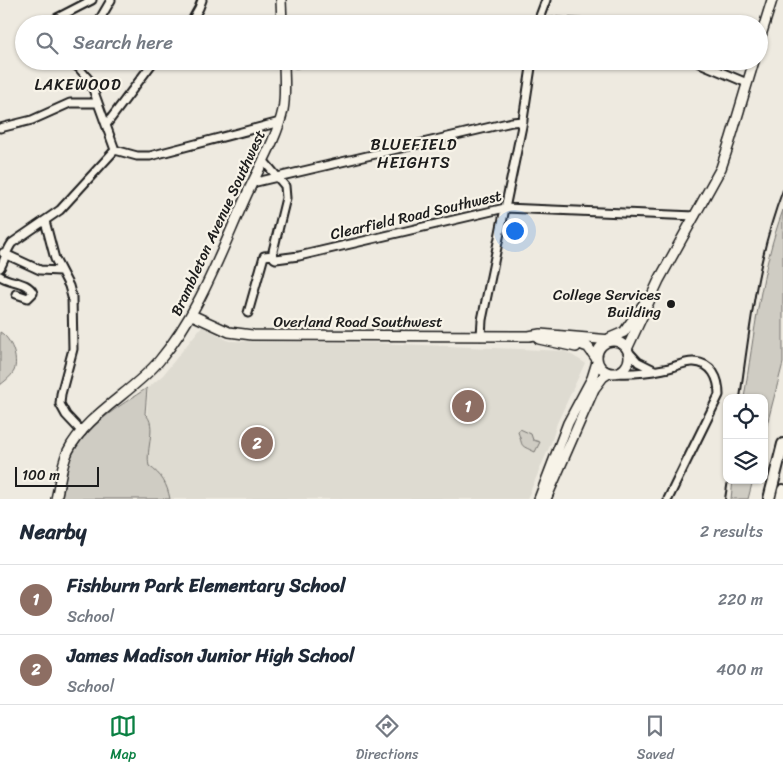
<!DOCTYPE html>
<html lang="en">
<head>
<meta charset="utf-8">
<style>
  body { margin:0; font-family:Sriracha,sans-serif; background:#f6f6f7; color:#1f2937 }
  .controls { position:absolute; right:15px; bottom:15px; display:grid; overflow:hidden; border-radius:10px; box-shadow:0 1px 4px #0004 }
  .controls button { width:45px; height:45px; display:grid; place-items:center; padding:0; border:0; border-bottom:1px solid #e0e1e3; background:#fff; color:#1f2937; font:25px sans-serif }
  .scale { position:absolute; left:15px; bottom:12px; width:84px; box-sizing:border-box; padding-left:5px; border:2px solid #1c1c1c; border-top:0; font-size:14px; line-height:18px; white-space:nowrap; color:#1c1c1c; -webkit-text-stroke:4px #f7f3e8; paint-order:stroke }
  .you { position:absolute; left:514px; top:230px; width:18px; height:18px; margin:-12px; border:4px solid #fff; border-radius:50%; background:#1a73e8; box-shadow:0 0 0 8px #1a73e833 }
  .badge { display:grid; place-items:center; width:32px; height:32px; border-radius:50%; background:#0b8043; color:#fff; font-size:16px; font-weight:700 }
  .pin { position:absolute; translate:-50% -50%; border:2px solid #fff; box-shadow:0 1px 5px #0006 }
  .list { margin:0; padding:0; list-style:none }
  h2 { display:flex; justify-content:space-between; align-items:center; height:65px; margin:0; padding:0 20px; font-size:21px }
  h2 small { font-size:16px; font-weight:400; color:#747a83 }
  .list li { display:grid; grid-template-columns:32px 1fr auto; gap:15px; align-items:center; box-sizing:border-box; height:70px; padding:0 20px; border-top:1px solid #e0e1e3 }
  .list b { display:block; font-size:19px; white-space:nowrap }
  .list p { margin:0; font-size:16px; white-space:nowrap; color:#747a83 }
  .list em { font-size:16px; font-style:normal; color:#747a83 }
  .icon { flex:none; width:28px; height:28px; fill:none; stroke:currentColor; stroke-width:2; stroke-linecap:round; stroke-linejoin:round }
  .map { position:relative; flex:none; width:783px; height:499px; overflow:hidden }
  .search { position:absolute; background:#fff; box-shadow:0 1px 4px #0004; left:15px; right:15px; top:15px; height:55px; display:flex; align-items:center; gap:12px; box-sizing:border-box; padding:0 18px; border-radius:28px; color:#747a83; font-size:19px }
  .sheet { height:205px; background:#fff }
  nav { display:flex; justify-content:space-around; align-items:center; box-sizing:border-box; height:70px; border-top:1px solid #e0e1e3; background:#fff; font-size:14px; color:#747a83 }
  nav a { display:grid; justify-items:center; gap:2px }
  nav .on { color:#0b8043 }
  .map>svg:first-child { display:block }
  .built { fill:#dedbd1 }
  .green { fill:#cfccc3; stroke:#767470 }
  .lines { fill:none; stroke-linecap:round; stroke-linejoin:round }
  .minor-casing { stroke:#1c1c1c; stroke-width:11 }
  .major-casing { stroke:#1c1c1c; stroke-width:12 }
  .highway-casing { stroke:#1c1c1c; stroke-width:14 }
  .minor { stroke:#f7f3e8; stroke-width:7 }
  .major { stroke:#f7f3e8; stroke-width:9 }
  .highway { stroke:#f7f3e8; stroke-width:10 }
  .rail { stroke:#1c1c1c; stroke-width:2 }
  .poi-dot { fill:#1c1c1c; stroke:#f7f3e8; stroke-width:2 }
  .labels { text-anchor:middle; stroke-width:4.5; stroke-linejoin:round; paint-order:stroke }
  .street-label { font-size:15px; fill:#1c1c1c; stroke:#f7f3e8 }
  .poi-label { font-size:15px; fill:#1c1c1c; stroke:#f7f3e8; text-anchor:end }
  .neighbourhood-label { font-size:16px; letter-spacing:1px; fill:#1c1c1c; stroke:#f7f3e8 }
</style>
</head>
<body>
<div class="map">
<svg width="783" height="499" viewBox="0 0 783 499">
  <rect width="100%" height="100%" fill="#eeeae0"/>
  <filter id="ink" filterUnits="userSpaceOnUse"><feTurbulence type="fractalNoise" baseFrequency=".02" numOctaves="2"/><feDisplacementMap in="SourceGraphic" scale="10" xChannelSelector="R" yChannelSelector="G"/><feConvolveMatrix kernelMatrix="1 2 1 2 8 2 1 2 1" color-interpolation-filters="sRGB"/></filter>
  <g filter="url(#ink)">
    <path class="built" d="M202 326 229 341 376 343 565 351 585 363 557 423 551 443 527 499H143L148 388 163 375Z"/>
    <path class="green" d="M783 210V363L764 436V398H744C754 335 761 270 783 210Z
      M0 332C11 338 19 359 14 371 11 377 5 381 0 385Z
      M147 388 145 414C158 425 145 449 149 466 162 475 167 484 170 499H62C64 485 66 471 71 458 84 426 120 406 147 388Z
      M520 429 531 434 533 440 540 442 535 452C518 444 524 448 518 432Z
      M733 480H753L748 499H731Z"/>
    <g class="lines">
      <defs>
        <path id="minor" d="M49 24 57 18 92 0
          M97 24 111 0
          M190 24 199 8 202 0
          M523 24 556 22 591 24
          M537 24 546 0
          M69 61 79 68 90 81 115 150
          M290 61 296 63 307 61
          M695 61 747 83
          M106 125 154 61
          M0 128 32 120 70 103H98
          M115 150 137 156H150L280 122
          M263 160 285 186 286 198 273 251 274 258 276 259 299 256 505 208 695 216
          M252 183 512 122 523 121
          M45 221 55 259 69 286 72 297 73 349 61 394 60 404 66 415 82 432
          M3 253 40 270 60 271
          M0 268C5 260 6 251 12 243L60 210 115 150
          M0 276C10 283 28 281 33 293L28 298 16 294
          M248 313 264 256 273 255
          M481 336 482 320 522 126 532 61
          M628 351 638 362 654 370
          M617 373C632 374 649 372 664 369 674 368 684 361 694 362 712 363 719 378 719 395L668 499"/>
        <path id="major" d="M281 0 282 24
          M759 42 772 0
          M192 315 229 332 252 335 529 336 540 334 611 340
          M610 338 624 332 645 302
          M539 339 576 347
          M597 357a16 16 0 1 1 32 0a16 16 0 1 1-32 0Z
          M571 341 588 347 596 358
          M627 349 659 280 721 168 730 141 754 61
          M56 499C60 483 61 466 68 451 86 415 133 392 159 361 200 312 221 251 247 194 259 168 277 138 283 110 286 94 284 77 284 61
          M539 499 568 423 592 378 597 362
          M546 499 594 389 603 377 609 373"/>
        <path id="highway" d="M769 499 783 444
          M781 499 783 490"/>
      </defs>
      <use href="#minor" class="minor-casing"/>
      <use href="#major" class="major-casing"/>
      <use href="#highway" class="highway-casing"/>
      <use href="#minor" class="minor"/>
      <use href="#major" class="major"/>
      <use href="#highway" class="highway"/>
      <path class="rail" d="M740 398C750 327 757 257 783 190
        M725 499 728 480"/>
    </g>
  </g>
  <circle class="poi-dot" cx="671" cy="304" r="5"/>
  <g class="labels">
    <g class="street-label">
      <text transform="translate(416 215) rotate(-13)" y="5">Clearfield Road Southwest</text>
      <text transform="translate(218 223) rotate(-65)" y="5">Brambleton Avenue Southwest</text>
      <text x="358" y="327">Overland Road Southwest</text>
    </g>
    <g class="poi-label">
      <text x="661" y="300">College Services<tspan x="661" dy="17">Building</tspan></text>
    </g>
    <g class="neighbourhood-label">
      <text x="78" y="90">LAKEWOOD</text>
      <text x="414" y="150">BLUEFIELD<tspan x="414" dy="18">HEIGHTS</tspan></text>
    </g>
  </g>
</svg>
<div class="controls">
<button><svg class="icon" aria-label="locate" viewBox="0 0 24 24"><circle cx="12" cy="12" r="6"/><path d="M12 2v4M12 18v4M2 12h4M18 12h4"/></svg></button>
<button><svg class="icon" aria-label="layers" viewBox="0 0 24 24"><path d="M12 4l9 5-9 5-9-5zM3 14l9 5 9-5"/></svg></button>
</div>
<div class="scale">100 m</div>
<div class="you"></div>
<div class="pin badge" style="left:468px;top:406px;background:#8d6e63">1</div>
<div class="pin badge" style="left:257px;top:443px;background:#8d6e63">2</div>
<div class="search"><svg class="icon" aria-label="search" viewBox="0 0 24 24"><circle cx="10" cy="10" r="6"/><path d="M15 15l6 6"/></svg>Search here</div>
</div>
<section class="sheet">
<h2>Nearby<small>2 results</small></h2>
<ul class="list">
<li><span class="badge" style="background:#8d6e63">1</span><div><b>Fishburn Park Elementary School</b><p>School</p></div><em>220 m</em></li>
<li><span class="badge" style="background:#8d6e63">2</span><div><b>James Madison Junior High School</b><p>School</p></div><em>400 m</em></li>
</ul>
</section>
<nav>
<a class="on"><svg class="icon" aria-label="map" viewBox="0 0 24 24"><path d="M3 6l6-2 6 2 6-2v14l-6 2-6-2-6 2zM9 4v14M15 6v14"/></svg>Map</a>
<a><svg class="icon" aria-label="directions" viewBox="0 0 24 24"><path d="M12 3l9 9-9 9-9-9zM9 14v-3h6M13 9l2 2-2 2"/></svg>Directions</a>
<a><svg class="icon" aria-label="saved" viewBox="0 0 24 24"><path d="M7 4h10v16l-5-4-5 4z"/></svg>Saved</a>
</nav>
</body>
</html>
